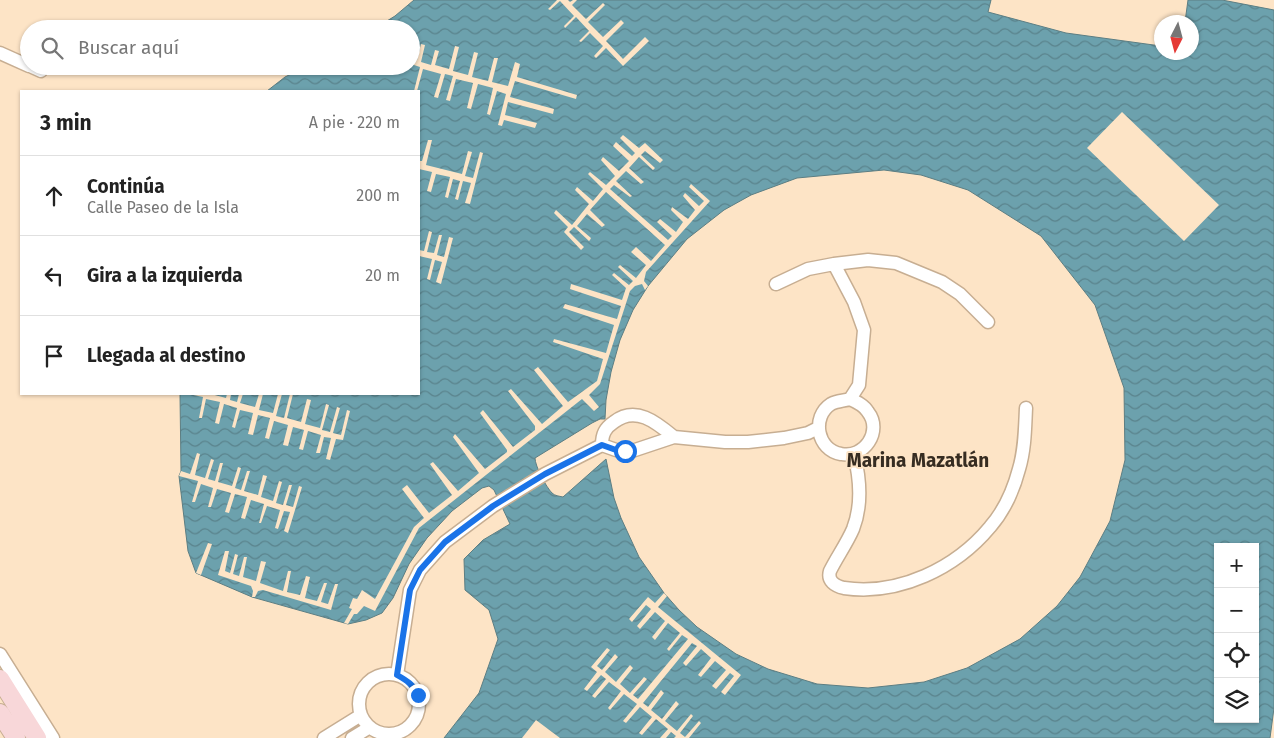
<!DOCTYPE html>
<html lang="es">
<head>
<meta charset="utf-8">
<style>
  body { margin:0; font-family:"Fira Sans",sans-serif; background:#f6f6f6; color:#222 }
  .controls { position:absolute; right:15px; bottom:15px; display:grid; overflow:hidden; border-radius:0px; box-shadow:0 1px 4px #0004 }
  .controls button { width:45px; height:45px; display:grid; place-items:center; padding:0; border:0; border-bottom:1px solid #e0e0e0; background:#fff; color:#222; font:25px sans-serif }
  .compass { position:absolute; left:1154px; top:15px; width:45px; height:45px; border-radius:50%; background:#fff; box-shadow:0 1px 4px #0004; rotate:186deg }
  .stop { position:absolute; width:15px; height:15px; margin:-11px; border:4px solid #1a73e8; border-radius:50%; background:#fff }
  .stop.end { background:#1a73e8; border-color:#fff; box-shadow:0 1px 5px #0008 }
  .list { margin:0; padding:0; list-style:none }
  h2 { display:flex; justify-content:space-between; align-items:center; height:65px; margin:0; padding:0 20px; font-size:21px }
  h2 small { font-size:16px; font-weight:400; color:#767676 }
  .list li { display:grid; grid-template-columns:32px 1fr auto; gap:15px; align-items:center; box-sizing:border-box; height:80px; padding:0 20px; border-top:1px solid #e0e0e0 }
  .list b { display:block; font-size:19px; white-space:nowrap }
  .list p { margin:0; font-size:16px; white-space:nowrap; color:#767676 }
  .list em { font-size:16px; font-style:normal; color:#767676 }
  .icon { flex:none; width:28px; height:28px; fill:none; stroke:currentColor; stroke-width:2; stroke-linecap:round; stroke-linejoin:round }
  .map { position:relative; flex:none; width:1274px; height:738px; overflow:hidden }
  .search { position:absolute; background:#fff; box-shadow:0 1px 4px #0004; left:20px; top:20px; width:400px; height:55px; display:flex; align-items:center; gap:12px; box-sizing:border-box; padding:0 18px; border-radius:28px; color:#767676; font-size:19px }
  .panel { position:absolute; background:#fff; box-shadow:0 1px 4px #0004; left:20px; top:90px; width:400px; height:305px; border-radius:0px }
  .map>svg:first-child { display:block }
  .water { fill:url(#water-waves); stroke:#5c7e83; fill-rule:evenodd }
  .pier { fill:#fde4c6 }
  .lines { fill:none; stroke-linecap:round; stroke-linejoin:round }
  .minor-casing { stroke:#c7ae92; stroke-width:15 }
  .secondary-casing { stroke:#c7ae92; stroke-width:20 }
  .minor { stroke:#fff; stroke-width:12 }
  .secondary { stroke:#f8d7d9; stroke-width:18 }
  .route { stroke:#1a73e8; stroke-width:6 }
  .labels { text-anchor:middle; stroke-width:4; stroke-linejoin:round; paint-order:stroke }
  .district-label { font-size:19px; font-weight:bold; fill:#362c21; stroke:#fde4c6 }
</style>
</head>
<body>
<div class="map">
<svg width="1274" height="738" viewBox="0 0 1274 738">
  <defs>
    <pattern id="water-waves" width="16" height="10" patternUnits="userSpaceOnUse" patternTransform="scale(1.25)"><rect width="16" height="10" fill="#6ca1ad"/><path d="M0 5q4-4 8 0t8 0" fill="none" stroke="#5a838c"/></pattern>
  </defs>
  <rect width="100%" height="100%" fill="#fde4c6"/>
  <path class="water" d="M414 0H991L988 12 1066 33 1161 46 1162 52H1192V22H1185L1188 0H1222L1274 10V708L1270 738H444L479 693 498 639 489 610 465 590 464 559 483 540 510 524 494 490 489 486 482 488 452 511 427 538 409 564 393 598 382 613 366 620 348 624 252 597 196 573 188 551 179 476 181 471 180 394H419V91H267L285 77 307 66H411V29H374L395 16ZM884 170 921 175 968 190 1041 236 1095 305 1124 388 1125 460 1110 521 1080 577 1057 606 1020 639 967 668 924 682 868 688 817 684 768 669 736 654 697 627 679 610 664 593 639 557 621 518 614 498 606 459 563 497C559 496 555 496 552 493 546 487 535 466 535 458L592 423 600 419H605L606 400 611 372 620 340 633 310 648 286 687 239 724 210 751 195 797 178ZM1218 547H1255V719H1218Z"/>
  <path class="pier" d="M557 0H568L570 2 573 0H577L572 5 586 19 603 3 605 5 588 22 603 37 621 20 624 23 606 41 623 59 645 37 649 41 623 66 606 48 596 58 594 56 603 46 590 33 581 42 579 41 589 31 576 17 565 28 564 26 574 16 560 1 550 10 548 9Z
    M421 44 425 45 421 62 431 65 435 50 439 51 435 65 449 69 455 46 459 47 453 71 468 75 474 52 478 53 472 77 488 81 494 58H498L492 82 508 86 515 62 520 64 517 77 577 95 576 99 515 81 510 97 554 109 553 114 508 102 505 115 537 123 535 128 504 120 502 126 498 125 506 94 497 91 490 115 487 114 493 88 478 84 471 109 467 108 473 83 456 79 450 101 446 100 453 76 445 74 438 98 434 97 441 74 423 69 417 91H414L420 67 411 64V59L417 60Z
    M1122 112 1219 205 1184 241 1087 148Z
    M623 135 639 148 645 143 663 160 660 163 645 151 641 155 655 168 653 170 639 157 629 168 644 182 641 184 626 171 616 181 632 196 630 197 614 185 610 189 668 240 672 236 657 222 660 219 676 232 683 222 671 210 672 207 688 219 695 210 683 196 685 193 699 206 704 201 689 187 691 184 710 201 646 272 644 281 648 286 645 290 642 284 635 286 630 291 600 384 589 395 599 407 594 411 582 399 419 528 375 611 364 606 357 614H354L348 624 344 623 352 609 349 608 353 598 357 599 362 590 375 599 414 527 424 518 402 489 407 485 429 513 452 495 430 464 433 462 458 491 479 473 453 437 455 434 485 469 507 452V450L480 413 483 410 513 447 535 430V426L508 391 511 389 542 424 563 406 534 370 538 367 568 402 597 381 603 359 553 342 554 339 606 353 614 325 563 308 565 304 617 319 621 306 570 289 571 284 622 300 626 288 612 275 614 273 629 285 633 281 618 267 620 265 636 278 646 265 631 252 636 247 651 261 665 245 606 192 590 210 605 225 602 227 587 214 577 226 591 238 590 240 589 241 574 227 569 232 584 247 581 250 564 232 568 227 554 213 556 210 572 225 589 204 575 190 577 187 593 201 603 189 588 174 590 172 606 185 615 176 601 160 603 157 619 171 629 161 613 146 616 142 632 156 635 153 620 138Z
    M428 140H432L426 165 462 174 468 151 472 152 465 176 473 178 480 152 483 153 470 204 465 203 471 183 463 181 458 200 455 199 460 181 453 179 448 198 445 197 450 177 436 174 431 192 427 191 432 172 419 169V161H422Z
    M429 231 432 232 427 252 434 253 439 235H442L437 255 444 257 449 237 453 238 441 284 436 282 442 262 435 260 430 280 427 279 432 259 419 256V250L424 251Z
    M189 394H211L226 398 227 394H231L230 400 237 402 239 394H243L240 403 255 407 259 394H263L259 410 273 413 278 394H282L276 416 284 418 290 394H293L287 418 301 422 307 399 311 400 305 424 320 428 326 404 329 405 322 430 330 432 337 407 340 408 333 433 341 435 347 410 350 411 343 440 336 439 330 460 326 459 331 438 324 437 320 453H316L321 435 308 431 303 450 299 449 304 430 293 427 288 446 283 445 288 425 274 421 269 439 265 438 270 418 258 415 253 435 248 434 253 413 240 410 235 428 232 427 237 408 224 404 219 424 215 423 220 402 206 399 202 418H199L203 397Z
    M197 453 200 454 195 475 205 478 211 459 214 460 208 479 215 481 220 463H223L218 482 232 486 238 467 241 468 235 488 241 490 247 471H250L244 491 258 495 263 475 267 476 261 497 273 501 279 481 282 482 276 503 283 505 289 485H292L286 505 293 507 299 486 302 487 288 533 284 531 290 512 284 511 278 529 275 528 280 510 267 506 261 523H259L264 504 251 500 245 519 241 518 247 497 235 494 229 513 225 512 231 493 217 489 211 507H208L213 488 201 484 195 502H192L198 481 179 476 181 471 190 474Z
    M208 543 212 544 201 575 196 573Z
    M225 551H229L225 571 230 573 235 554 238 555 233 574 239 576 244 557H247L243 577 256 581 261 561 266 562 260 583 283 591 288 571H291L287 592 300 595 306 576 310 577 305 598 317 601 324 583H327L321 602 328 604 335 584H338L331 610 263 590 258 591 255 597H252L253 591 251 586 218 575Z
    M664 593 667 596 658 607 741 675 725 695 721 692 734 676 730 673 716 689 712 686 726 670 715 661 701 677 698 675 711 658 701 649 686 666 683 663 697 646 692 643 643 703 648 707 661 690 664 693 651 710 662 719 676 701 679 704 665 721 677 731 691 714 693 716 680 733 685 737 699 721 701 723 689 738H674L676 736 671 732 666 738H660L668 729 656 719 642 735 639 733 652 717 640 707 626 723 623 721 637 704 624 694 610 710 608 708 621 691 609 682 595 698 592 696 606 679 601 675 587 691 584 689 597 672 591 667 607 648 610 650 597 666 602 670 615 654 618 657 605 672 616 682 630 665 633 668 620 684 630 693 644 677 647 679 633 695 638 699 688 639 682 635 669 651 667 649 680 633 668 623 655 640 652 637 665 621 655 612 640 629 637 626 651 609 646 605 632 622 629 619 648 597 655 603Z
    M536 720 560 738H522Z"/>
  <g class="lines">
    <defs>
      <path id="minor" d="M0 53 29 66
        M30 66 41 71
        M834 264 854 302 864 330 859 385 850 399
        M776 284 808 269 834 264 868 260 896 263 942 282 960 294 988 322
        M850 399C857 402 864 405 868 412 883 431 864 459 841 454 817 450 811 417 831 404 837 401 843 401 850 399Z
        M602 445C602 434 605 428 614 422 636 405 657 423 674 437
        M854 454C860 478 862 506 853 529 847 543 837 557 830 571 827 581 835 586 844 588 899 596 956 568 990 527 1004 511 1014 488 1019 469 1025 449 1025 428 1026 408
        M0 654 53 738
        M359 704a30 30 0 1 1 60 0a30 30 0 1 1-60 0Z
        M397 675 410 590 420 570 445 542 493 506 545 474 602 445 616 450 632 451 674 437 725 442H748L784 438 808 433 818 428
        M324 738 361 715
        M352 738 370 727"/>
      <path id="secondary" d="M0 679 37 738
        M0 713 16 738"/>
    </defs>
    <use href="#minor" class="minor-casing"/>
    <use href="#secondary" class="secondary-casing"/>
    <use href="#minor" class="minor"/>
    <use href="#secondary" class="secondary"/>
  </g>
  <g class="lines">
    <path class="route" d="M418 695C414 685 406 680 397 675L410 590 420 570 445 542 493 506 545 474 602 445 616 450 625 451"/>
  </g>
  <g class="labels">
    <g class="district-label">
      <text x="918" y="467">Marina Mazatlán</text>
    </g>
  </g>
</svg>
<div class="controls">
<button>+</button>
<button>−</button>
<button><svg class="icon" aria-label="locate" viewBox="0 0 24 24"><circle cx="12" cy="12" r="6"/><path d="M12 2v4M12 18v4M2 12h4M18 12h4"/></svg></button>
<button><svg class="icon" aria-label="layers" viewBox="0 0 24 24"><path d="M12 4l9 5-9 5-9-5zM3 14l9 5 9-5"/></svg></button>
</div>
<svg class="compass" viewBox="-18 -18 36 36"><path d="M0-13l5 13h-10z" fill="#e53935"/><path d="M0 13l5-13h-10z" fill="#767676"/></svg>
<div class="stop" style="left:625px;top:451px"></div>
<div class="stop end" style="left:418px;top:695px"></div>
<div class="search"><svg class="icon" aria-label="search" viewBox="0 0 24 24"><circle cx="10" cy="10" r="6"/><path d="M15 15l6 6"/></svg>Buscar aquí</div>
<section class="panel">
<h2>3 min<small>A pie · 220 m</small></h2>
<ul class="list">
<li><svg class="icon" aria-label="ahead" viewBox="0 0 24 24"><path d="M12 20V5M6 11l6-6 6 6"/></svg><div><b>Continúa</b><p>Calle Paseo de la Isla</p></div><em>200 m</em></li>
<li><svg class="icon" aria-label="left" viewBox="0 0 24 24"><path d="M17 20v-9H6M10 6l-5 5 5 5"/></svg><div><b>Gira a la izquierda</b></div><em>20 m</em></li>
<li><svg class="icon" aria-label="arrive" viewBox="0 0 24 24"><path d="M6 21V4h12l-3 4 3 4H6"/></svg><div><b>Llegada al destino</b></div></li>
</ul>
</section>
</div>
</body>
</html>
